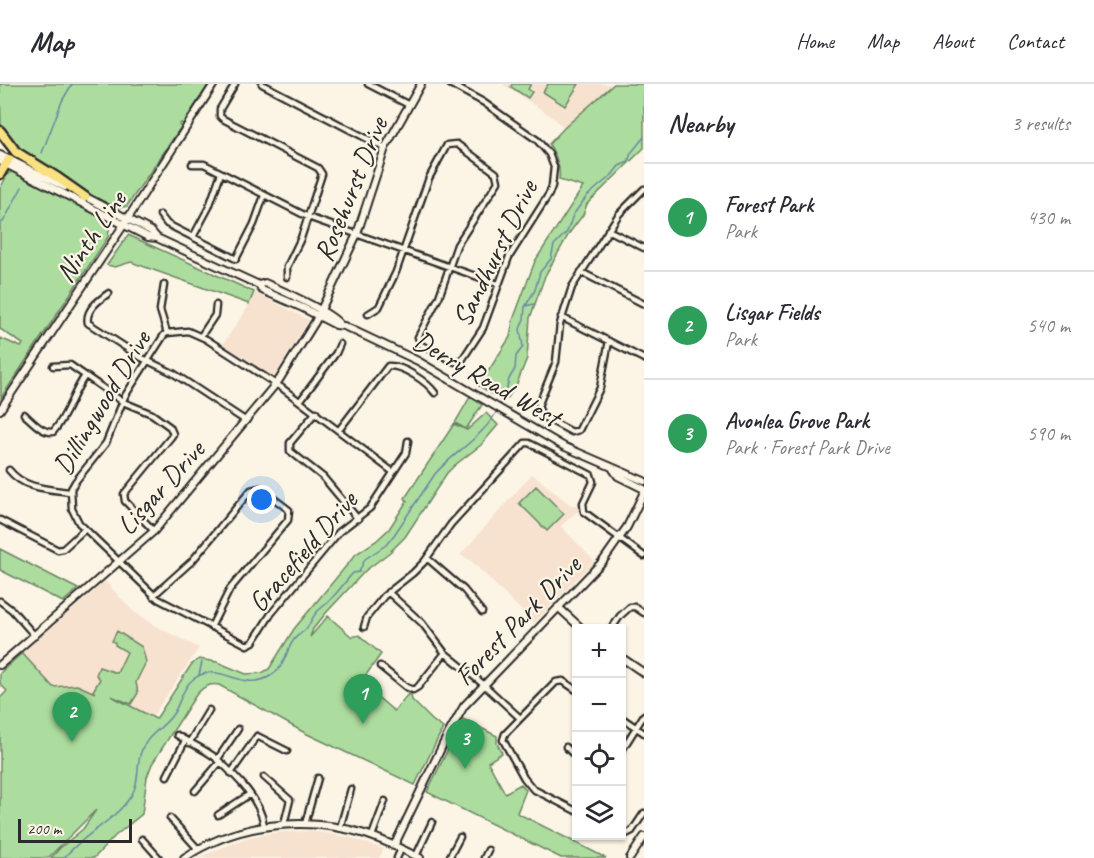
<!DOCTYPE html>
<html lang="en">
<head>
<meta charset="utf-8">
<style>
  body { margin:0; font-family:Caveat,sans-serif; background:#f7f7f7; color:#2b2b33 }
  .controls { position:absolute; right:18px; bottom:18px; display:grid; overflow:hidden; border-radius:0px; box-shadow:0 2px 4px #0004 }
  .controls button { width:54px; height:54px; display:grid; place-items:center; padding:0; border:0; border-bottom:2px solid #e1e1e2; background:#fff; color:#2b2b33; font:30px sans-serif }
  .scale { position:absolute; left:18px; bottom:15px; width:114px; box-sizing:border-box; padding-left:6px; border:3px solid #2b2b2b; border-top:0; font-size:16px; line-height:21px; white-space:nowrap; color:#2b2b2b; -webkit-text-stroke:4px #fcf5e5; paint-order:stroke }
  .you { position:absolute; left:262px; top:416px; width:21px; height:21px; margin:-15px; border:4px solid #fff; border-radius:50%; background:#1a73e8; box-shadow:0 0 0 9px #1a73e833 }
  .badge { display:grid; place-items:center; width:39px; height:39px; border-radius:50%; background:#2b2b2b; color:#fff; font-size:20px; font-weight:700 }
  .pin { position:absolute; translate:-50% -50px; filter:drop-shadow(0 2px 3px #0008) }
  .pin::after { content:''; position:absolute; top:32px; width:21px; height:18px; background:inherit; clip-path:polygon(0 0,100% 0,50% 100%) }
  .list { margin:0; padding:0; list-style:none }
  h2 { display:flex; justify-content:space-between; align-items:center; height:78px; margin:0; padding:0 24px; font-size:26px }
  h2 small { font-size:20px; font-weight:400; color:#7c7c81 }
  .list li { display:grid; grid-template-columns:39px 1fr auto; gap:18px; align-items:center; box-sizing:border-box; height:108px; padding:0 24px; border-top:2px solid #e1e1e2 }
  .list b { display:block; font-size:22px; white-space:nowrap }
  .list p { margin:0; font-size:20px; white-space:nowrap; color:#7c7c81 }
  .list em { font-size:20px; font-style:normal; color:#7c7c81 }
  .icon { flex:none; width:33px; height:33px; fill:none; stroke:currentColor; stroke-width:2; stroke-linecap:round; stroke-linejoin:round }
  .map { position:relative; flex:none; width:644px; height:774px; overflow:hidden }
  header { display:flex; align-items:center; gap:36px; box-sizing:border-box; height:84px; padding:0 30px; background:#fff; border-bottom:2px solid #e1e1e2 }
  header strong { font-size:28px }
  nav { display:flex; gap:33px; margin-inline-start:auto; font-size:21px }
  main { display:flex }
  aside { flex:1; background:#fff }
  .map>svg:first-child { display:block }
  .built { fill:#f7e2d0 }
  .green { fill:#acdd9e; stroke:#6c8464; stroke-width:1.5 }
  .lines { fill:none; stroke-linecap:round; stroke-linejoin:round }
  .stream { stroke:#6987a1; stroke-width:1.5 }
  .street-casing { stroke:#2b2b2b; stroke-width:9 }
  .secondary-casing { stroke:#2b2b2b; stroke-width:10 }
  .highway-casing { stroke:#2b2b2b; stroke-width:13 }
  .street { stroke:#fcf5e5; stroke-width:4.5 }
  .secondary { stroke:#fcf5e5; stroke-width:6 }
  .highway { stroke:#f9e181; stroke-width:8 }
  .labels { text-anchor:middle; stroke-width:4.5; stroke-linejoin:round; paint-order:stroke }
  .street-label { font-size:28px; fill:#2b2b2b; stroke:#fcf5e5 }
</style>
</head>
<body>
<header>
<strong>Map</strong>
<nav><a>Home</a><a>Map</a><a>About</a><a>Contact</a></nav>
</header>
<main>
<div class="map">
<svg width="644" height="774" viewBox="0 0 644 774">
  <rect width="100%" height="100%" fill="#fcf5e5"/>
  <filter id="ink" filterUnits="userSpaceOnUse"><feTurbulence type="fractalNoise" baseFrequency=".0167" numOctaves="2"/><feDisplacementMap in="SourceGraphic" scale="12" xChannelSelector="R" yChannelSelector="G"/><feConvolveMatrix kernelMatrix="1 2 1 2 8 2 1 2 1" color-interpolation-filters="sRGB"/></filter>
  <g filter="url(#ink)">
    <path class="built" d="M502 0H614L564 44 554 34Z
      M254 208 309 236 274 293 223 260 248 223Z
      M532 390 571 421 579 422 581 427 575 429 561 442 594 477 534 539 470 476 460 471Z
      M105 497 133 527 152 540 199 564 152 633 110 612 98 610 77 601 53 603 22 569Z
      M312 747 348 753 384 765 379 774H197L248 753 280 748Z"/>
    <path class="green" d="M0 0H209L183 40 181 39 179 41 181 43 127 122 114 125 26 71 14 60V56L1 41Z
      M512 0H531L528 5 532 8 528 14 511 3Z
      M548 0H579L565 22 543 8Z
      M614 0H644V64L587 120 583 131 570 148 545 192 530 234 527 274 516 302 507 315 497 313 479 302 510 253 513 236 535 177 583 103 559 96C561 83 556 72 549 60L564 44Z
      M11 88H17L108 137 110 141 108 153 1 314 0 254 21 263 23 260 0 245V105L7 91Z
      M128 151 254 208 249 220 131 178 115 183 107 181Z
      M470 313 482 321 466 345 455 339Z
      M486 329 498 341 481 361 455 381 447 389 405 453 390 468 365 487 326 529 313 545 310 553 328 532 352 553 359 551 381 570 358 602 374 610 394 627 408 610 411 611 412 616 432 636 443 644 415 701 305 649 219 601C209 599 203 603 196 611L152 680 147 693 142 730 115 752 94 774H51L60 764 83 745 96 726 48 774H0V614L7 607 0 600V589L22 569 53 603 77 601 95 609 93 607 100 595 96 591 99 583 117 589 127 568 115 561V559L112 557 117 547 142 563 146 578 136 598 138 609 131 620 111 612 156 635 191 581 199 575 217 578 246 590 262 589 269 585 294 545 356 470 376 457 389 445 407 417 405 414 454 340 467 346Z
      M536 402 564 430 547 447 519 419Z
      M0 465 78 505 63 518 0 486Z
      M463 635 497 652V659L502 669 488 678 505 709 521 700 526 706 517 729 606 774H561L427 708Z"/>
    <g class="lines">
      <path class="stream" d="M42 69 62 17 72 0
        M0 139 3 138 22 103
        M526 222 534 220
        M500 321 506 307 509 295 515 285 516 272 523 263 520 245 524 235 525 223 535 206 540 188 551 175 554 161 567 148 573 131 587 112 612 91 619 82 628 78 631 69 644 53
        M199 591 202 578
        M64 774C83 750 114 738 131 712 140 698 136 683 141 668 147 650 163 645 173 630 180 620 181 608 190 598 218 571 240 612 272 591 285 583 285 569 293 557 296 552 302 549 306 545 310 540 312 534 316 529 320 524 325 522 329 517 338 508 345 498 353 489L359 488 365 475 386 461 394 451 435 390C455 367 484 353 498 325"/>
      <defs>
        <path id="street" d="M235 0 220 25V32L223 35 318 84 322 90 301 154 287 183V193
          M262 0 385 64
          M368 0 409 21
          M192 80H204L308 133 498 200
          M160 131 167 140 236 175 254 140 264 112
          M608 146 644 164
          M193 153 209 123 221 89
          M581 188 644 220
          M164 201 160 226 167 249
          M109 209C99 216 85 226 88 239L142 274 173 289 246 337
          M368 230 379 223 396 188 429 94 447 61 457 60 496 89 498 98 457 161 439 213 418 253 421 261 455 278 462 276 483 244 509 173 549 110 552 102 554 83 549 70 537 56 483 18 450 0
          M561 233 644 275
          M201 252 215 231 216 221
          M609 257 600 304 579 346 572 348 542 332 538 322 556 278 560 240 572 203 619 130 644 105
          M53 282 70 281 123 318 152 330 170 343 173 350 171 353 124 410 125 417 154 447
          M300 317 336 269 340 260
          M316 328 290 359V367L323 393 358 435
          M24 330C32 337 42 349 53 348 68 331 72 310 85 292
          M339 346 388 282C403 281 427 298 435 309
          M9 386C24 405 48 405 70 408
          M393 388 282 304 206 255 188 247 167 249 164 251 125 312 106 359 75 398 71 405 72 425 79 439 158 515 247 561 253 558 271 530 339 448 370 424 406 369 408 357
          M0 436 58 466 63 465 85 445
          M427 474 464 506 482 528
          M388 508 422 539 445 569 483 600 520 634
          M153 512 192 477 251 406 260 404 289 426 288 436 230 505 211 543
          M0 517 12 526 35 552
          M364 543 367 533 384 512 413 489 424 478 451 440 525 359H529L591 391 593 398 583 419 584 428 644 472
          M612 544 620 532 630 523H635L644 529
          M380 582 406 603 413 606 418 603 445 569
          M576 606 563 597 556 598 505 650 503 656 524 694 533 705 576 727
          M622 634 644 649
          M177 651C189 659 205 665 217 675 236 692 261 716 264 742
          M189 659 209 626
          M566 663 576 673
          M622 666 644 631
          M217 676 238 645
          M231 689 257 652 287 667
          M167 692 185 657
          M264 693 290 716 284 740
          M195 707 220 678
          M218 731 250 710
          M170 734 198 765
          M305 740 318 694
          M340 744 351 705
          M622 749 626 750 632 747 644 729
          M372 752 385 717
          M142 755 159 774
          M416 772 432 738
          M397 774 401 765
          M449 774 460 753
          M484 774 488 766"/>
        <path id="secondary" d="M0 71 65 103
          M0 77 148 153 157 154 259 201 262 206 303 224 336 241 344 242 418 277 563 362 644 397
          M82 111 151 147 157 154
          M259 201 265 199C279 205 335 230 340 241
          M0 326 121 145 214 0
          M613 385 618 392 644 405
          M558 523 581 544
          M622 574 644 589
          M0 581 154 447 279 296 315 238 333 201 357 150 385 64 421 0
          M394 762 447 652 464 622 603 477 627 443 644 408
          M184 774C236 739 305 731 365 750 384 756 402 765 420 774
          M630 774 644 753"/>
        <path id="highway" d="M0 47 16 68 58 94 85 113
          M0 90 9 75"/>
      </defs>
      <use href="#street" class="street-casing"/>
      <use href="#secondary" class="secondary-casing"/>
      <use href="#highway" class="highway-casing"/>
      <use href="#street" class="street"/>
      <use href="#secondary" class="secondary"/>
      <use href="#highway" class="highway"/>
    </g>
  </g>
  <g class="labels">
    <g class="street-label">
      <text transform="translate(350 105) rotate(-68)" y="10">Rosehurst Drive</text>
      <text transform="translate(90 152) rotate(-56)" y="10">Ninth Line</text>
      <text transform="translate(494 169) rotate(-64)" y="10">Sandhurst Drive</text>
      <text transform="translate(487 294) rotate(30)" y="10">Derry Road West</text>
      <text transform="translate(101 318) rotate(-59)" y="10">Dillingwood Drive</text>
      <text transform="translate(160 403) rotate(-48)" y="10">Lisgar Drive</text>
      <text transform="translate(302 467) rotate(-49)" y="10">Gracefield Drive</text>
      <text transform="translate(517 536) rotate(-46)" y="10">Forest Park Drive</text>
    </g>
  </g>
</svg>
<div class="controls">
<button>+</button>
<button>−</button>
<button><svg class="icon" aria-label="locate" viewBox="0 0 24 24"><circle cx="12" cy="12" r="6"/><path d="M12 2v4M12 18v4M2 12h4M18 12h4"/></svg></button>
<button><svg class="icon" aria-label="layers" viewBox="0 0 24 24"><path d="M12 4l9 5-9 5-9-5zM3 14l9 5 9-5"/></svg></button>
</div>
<div class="scale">200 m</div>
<div class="you"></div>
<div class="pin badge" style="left:363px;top:640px;background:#2e9e5b">1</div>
<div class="pin badge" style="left:72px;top:658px;background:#2e9e5b">2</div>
<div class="pin badge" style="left:465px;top:685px;background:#2e9e5b">3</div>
</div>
<aside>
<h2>Nearby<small>3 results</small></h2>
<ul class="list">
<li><span class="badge" style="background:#2e9e5b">1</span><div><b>Forest Park</b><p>Park</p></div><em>430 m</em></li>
<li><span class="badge" style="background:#2e9e5b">2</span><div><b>Lisgar Fields</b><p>Park</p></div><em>540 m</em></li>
<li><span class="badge" style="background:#2e9e5b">3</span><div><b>Avonlea Grove Park</b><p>Park · Forest Park Drive</p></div><em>590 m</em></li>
</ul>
</aside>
</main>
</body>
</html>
